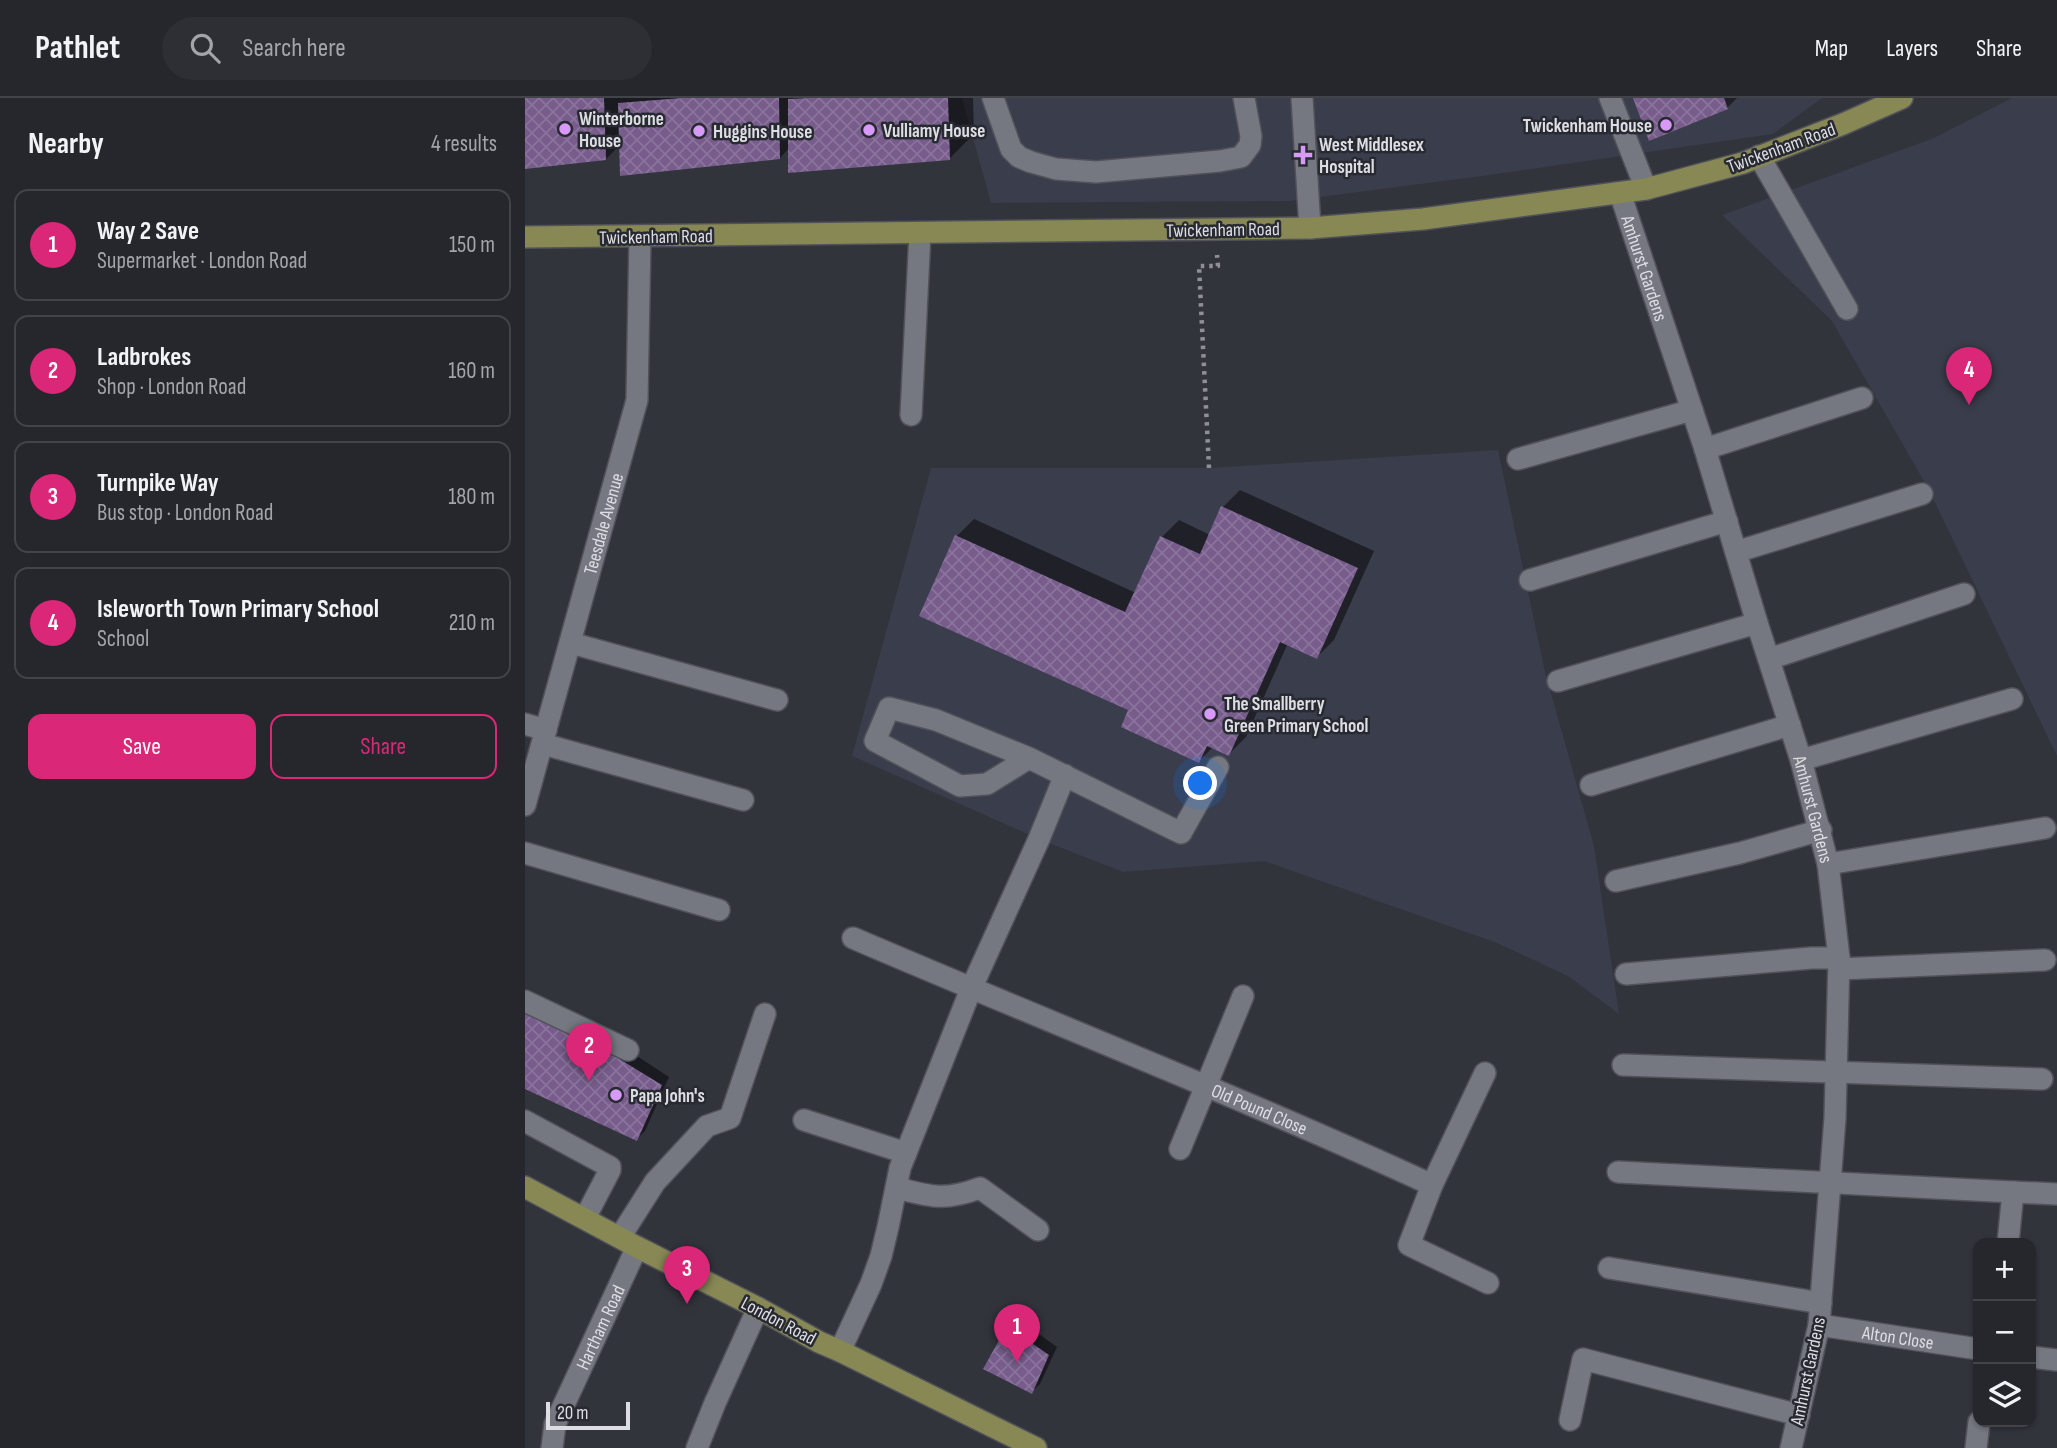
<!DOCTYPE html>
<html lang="en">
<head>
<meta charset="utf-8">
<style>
  body { margin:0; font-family:"Sofia Sans Condensed",sans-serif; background:#2e2f35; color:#f1f3f6 }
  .controls { position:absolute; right:21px; bottom:21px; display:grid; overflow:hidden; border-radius:14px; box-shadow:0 2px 5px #0004 }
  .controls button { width:63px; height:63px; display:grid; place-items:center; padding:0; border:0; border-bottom:2px solid #424449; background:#26272d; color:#f1f3f6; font:35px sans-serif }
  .scale { position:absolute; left:21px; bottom:18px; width:84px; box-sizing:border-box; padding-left:7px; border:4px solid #dddee3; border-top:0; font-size:19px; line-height:24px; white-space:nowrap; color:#dddee3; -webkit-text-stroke:5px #282a31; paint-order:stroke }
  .you { position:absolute; left:676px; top:686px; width:24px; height:24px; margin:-18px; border:5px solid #fff; border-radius:50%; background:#1a73e8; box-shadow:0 0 0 10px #1a73e833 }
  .badge { display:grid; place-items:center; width:46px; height:46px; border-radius:50%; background:#db2777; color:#fff; font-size:23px; font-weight:700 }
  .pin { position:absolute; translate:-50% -58px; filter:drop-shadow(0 2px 4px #0008) }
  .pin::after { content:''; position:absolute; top:37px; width:24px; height:21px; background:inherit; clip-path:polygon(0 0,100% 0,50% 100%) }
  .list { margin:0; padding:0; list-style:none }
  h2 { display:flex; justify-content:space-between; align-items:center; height:91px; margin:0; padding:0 28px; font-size:30px }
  h2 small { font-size:23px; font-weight:400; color:#a4a5aa }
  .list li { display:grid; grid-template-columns:46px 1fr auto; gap:21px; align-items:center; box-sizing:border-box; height:112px; margin:0 14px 14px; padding:0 14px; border:2px solid #424449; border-radius:14px }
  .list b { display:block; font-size:26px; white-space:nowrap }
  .list p { margin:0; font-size:23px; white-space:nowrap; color:#a4a5aa }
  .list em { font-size:23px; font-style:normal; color:#a4a5aa }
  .actions { display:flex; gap:14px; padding:21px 28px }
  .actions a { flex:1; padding:16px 0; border:2px solid #db2777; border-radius:14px; text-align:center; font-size:24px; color:#db2777 }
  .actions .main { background:#db2777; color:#fff }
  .icon { flex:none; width:38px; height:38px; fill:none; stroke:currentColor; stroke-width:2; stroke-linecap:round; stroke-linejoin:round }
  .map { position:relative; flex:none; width:1532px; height:1350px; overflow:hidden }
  header { display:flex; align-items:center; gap:42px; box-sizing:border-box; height:98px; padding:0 35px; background:#26272d; border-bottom:2px solid #424449 }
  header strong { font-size:33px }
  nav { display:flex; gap:38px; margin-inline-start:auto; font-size:24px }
  .search { width:490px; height:63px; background:#2e2f35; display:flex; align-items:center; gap:18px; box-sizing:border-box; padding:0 24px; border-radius:38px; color:#a4a5aa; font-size:26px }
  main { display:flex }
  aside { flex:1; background:#26272d }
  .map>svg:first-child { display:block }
  .built { fill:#3a3d4b }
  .shadow { fill:#0007 }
  .building { fill:url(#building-cross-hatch) }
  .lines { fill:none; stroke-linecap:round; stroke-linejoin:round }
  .minor-casing { stroke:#515259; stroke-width:24 }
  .major-casing { stroke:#515259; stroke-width:24 }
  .path { stroke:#8f9097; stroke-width:4.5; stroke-dasharray:3.5 5; stroke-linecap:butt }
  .minor { stroke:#767881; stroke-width:21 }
  .major { stroke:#878854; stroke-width:21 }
  .poi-dot { fill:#d89af8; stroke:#282a31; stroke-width:2.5 }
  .labels { text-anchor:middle; stroke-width:5; stroke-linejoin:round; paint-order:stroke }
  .poi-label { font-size:19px; font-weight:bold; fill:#dddee3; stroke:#282a31; text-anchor:start }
  .street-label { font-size:19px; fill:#dddee3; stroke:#282a31 }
</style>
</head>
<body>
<header>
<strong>Pathlet</strong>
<div class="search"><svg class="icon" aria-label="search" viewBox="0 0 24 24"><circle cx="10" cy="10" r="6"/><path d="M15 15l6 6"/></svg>Search here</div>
<nav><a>Map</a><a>Layers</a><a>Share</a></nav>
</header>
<main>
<aside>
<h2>Nearby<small>4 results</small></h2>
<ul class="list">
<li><span class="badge">1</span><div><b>Way 2 Save</b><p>Supermarket · London Road</p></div><em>150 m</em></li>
<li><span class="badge">2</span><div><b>Ladbrokes</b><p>Shop · London Road</p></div><em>160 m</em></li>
<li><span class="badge">3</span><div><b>Turnpike Way</b><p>Bus stop · London Road</p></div><em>180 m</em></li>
<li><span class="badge">4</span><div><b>Isleworth Town Primary School</b><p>School</p></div><em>210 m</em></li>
</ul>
<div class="actions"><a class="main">Save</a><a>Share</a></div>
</aside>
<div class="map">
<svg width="1532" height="1350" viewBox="0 0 1532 1350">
  <defs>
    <pattern id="building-cross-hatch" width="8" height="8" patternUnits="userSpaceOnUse" patternTransform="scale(1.75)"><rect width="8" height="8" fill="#775c8c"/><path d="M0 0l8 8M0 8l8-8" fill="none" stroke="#8a739c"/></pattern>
  </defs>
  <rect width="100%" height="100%" fill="#32343c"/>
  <path class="built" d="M437 0H1297L1248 36 957 78 764 103 466 105Z
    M1487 0H1532V658L1404 392 1307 223 1197 117 1409 40Z
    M973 352 1020 574 1069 748 1094 916 1043 878 972 845 739 763 598 774 514 741 327 658 406 370H684Z"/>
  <path class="shadow" d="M0 0H448L449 36 425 60 265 49 255 60 96 46 81 61 0 69Z
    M1110 0H1212L1202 10Z
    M715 392 849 453 809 542 792 559 763 545 721 639 704 656 688 649 674 663 606 611 432 438 449 421 611 495 637 439 654 422 685 437 698 409Z
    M0 890 38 909 36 915 103 952 144 979 120 1033 112 1041 0 989Z
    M492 1220 532 1249 515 1286 506 1294 460 1270 484 1229Z"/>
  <path class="building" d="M0 0H79L81 62 0 71Z
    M157 0H254L255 61 95 78 93 5Z
    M284 0H423L425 62 263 75V1Z
    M1108 0H1199L1203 11 1124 43Z
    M696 408 833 470 792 561 755 544 704 658 682 648 674 665 596 629 603 612 394 518 430 437 600 514 635 438 675 456Z
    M0 909 60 940 137 987 112 1043 0 991Z
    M482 1228 524 1257 507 1296 458 1271Z"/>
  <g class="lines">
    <defs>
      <g id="minor">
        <path d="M468 0 486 51 494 59 506 64 531 71 571 74 695 63 716 59 725 47 726 38 719 0"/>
        <path d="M777 0 785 130"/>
        <path d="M1085 0 1121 91"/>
        <path d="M1234 58 1322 211"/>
        <path id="s1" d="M1095 95 1180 351 1232 525 1276 662 1303 766 1314 860 1310 1020 1294 1227 1266 1350"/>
        <path d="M386 317 395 135"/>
        <path d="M1180 351 1337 300"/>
        <path d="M993 361 1167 312"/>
        <path d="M1211 454 1397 396"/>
        <path d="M1005 482 1202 423"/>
        <path d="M46 545 252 602"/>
        <path d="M1244 561 1439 496"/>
        <path d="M1033 583 1232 525"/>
        <path d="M0 626 21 632"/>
        <path d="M18 646 218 702"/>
        <path d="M504 660 411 622 364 610 350 643 435 688 462 686 504 660 656 735 693 669"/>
        <path d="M1276 662 1487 601"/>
        <path d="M1066 687 1265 627"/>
        <path id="s2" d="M0 707 112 302 115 139"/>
        <path d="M0 755 194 812"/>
        <path d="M1303 766 1520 730"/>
        <path d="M1091 783 1215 755 1296 732"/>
        <path id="s3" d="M328 840C521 923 716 999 907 1087L960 975"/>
        <path d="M1314 871 1520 862"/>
        <path d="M1101 876 1286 860H1314"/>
        <path d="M0 903 103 952"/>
        <path d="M1098 967 1517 981"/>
        <path d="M279 1022 381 1055"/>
        <path d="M0 1023 85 1069V1072L60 1120"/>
        <path d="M655 1051 718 898"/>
        <path d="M1093 1074 1488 1094 1483 1145"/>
        <path d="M907 1087 884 1147 963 1185"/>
        <path d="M372 1090C407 1099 420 1103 455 1090L513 1132"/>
        <path d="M1488 1094 1532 1096"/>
        <path d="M95 1139 130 1084 182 1028 205 1020 240 916"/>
        <path d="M1084 1170 1296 1205"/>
        <path id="s4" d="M1294 1227 1453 1251"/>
        <path d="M315 1253 346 1186 356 1158 363 1129 375 1070 446 891 514 741 540 677"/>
        <path d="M1506 1259 1532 1262"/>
        <path d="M1045 1322 1058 1261 1274 1317"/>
        <path id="s5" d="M27 1350 30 1326 112 1149"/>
        <path d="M172 1350 190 1305 233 1210"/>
        <path d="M1451 1350 1454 1324"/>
      </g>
      <path id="major" d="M0 139 785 130 898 121 1121 91 1218 65 1318 26 1377 0
        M0 1089 112 1149 233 1210 294 1244 315 1253 511 1350"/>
    </defs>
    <use href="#minor" class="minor-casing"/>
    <use href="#major" class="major-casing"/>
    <path class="path" d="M684 370 674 168H693L692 157"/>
    <use href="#minor" class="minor"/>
    <use href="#major" class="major"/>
  </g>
  <g class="poi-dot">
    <circle cx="1141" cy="27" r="7"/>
    <circle cx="40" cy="31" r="7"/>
    <circle cx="344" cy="32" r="7"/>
    <circle cx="174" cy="33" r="7"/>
    <path d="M774.5 46.5h7v7h7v7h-7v7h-7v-7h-7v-7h7z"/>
    <circle cx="685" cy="616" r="7"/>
    <circle cx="91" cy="997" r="7"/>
  </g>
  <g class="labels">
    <g class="poi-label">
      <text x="54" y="27">Winterborne<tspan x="54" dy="22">House</tspan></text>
      <text x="1127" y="34" text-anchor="end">Twickenham House</text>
      <text x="358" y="39">Vulliamy House</text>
      <text x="188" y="40">Huggins House</text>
      <text x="794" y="53">West Middlesex<tspan x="794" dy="22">Hospital</tspan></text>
      <text x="699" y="612">The Smallberry<tspan x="699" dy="22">Green Primary School</tspan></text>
      <text x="105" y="1004">Papa John's</text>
    </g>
    <g class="street-label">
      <text transform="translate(1256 49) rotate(-20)" y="7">Twickenham Road</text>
      <text transform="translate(698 131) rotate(-1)" y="7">Twickenham Road</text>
      <text transform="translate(131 138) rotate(-1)" y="7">Twickenham Road</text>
      <text dy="7" stroke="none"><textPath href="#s1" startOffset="79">Amhurst Gardens</textPath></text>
      <text dy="7" stroke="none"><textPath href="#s2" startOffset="292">Teesdale Avenue</textPath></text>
      <text dy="7" stroke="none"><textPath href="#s1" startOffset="646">Amhurst Gardens</textPath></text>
      <text dy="7" stroke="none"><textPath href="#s3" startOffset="441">Old Pound Close</textPath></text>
      <text transform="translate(254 1222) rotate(28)" y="7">London Road</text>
      <text dy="7" stroke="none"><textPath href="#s5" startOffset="131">Hartham Road</textPath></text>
      <text dy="7" stroke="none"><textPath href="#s4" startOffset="80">Alton Close</textPath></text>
      <text transform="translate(1282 1273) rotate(-78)" y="7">Amhurst Gardens</text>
    </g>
  </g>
</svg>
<div class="controls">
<button>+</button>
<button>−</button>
<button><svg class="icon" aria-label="layers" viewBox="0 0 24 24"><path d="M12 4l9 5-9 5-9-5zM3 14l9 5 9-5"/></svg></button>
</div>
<div class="scale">20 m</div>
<div class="you"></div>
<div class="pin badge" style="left:492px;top:1264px">1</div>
<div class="pin badge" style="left:64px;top:983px">2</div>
<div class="pin badge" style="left:162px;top:1206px">3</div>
<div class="pin badge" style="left:1444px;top:307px">4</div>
</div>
</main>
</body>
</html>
